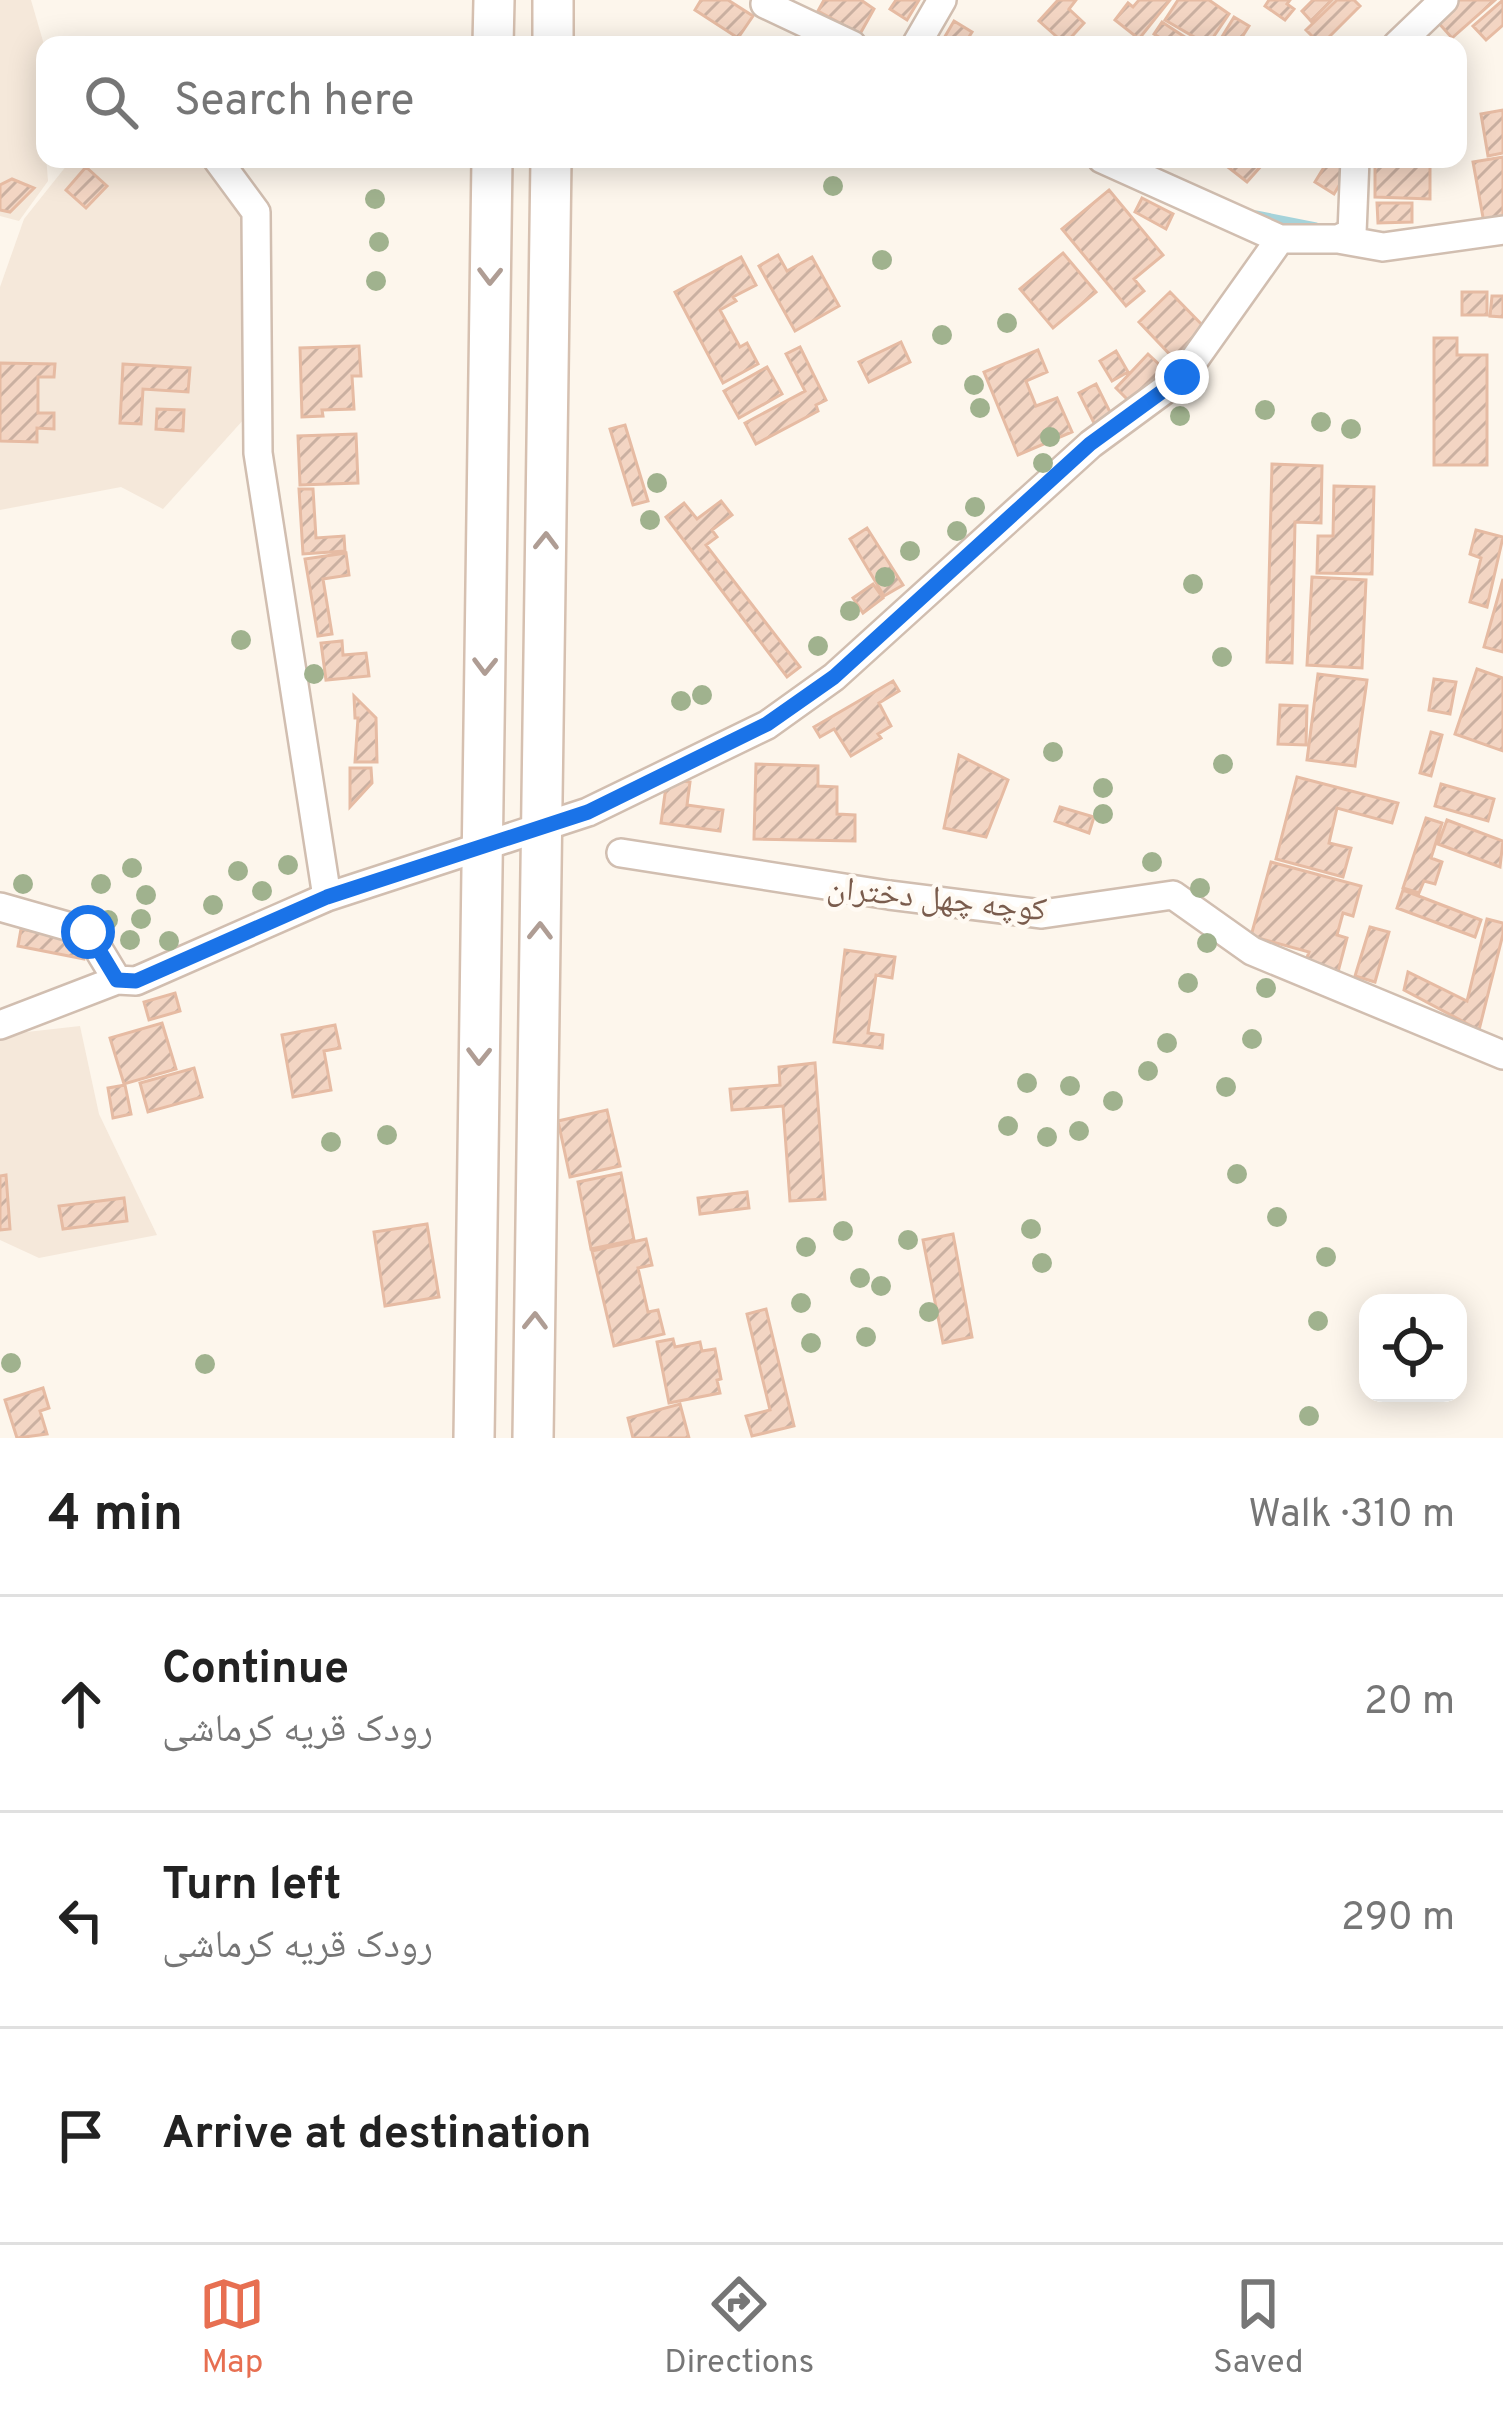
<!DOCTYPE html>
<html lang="en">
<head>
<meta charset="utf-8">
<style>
  body { margin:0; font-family:Overpass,"Noto Naskh Arabic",sans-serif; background:#f2f2f2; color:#222 }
  .controls { position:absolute; right:36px; bottom:36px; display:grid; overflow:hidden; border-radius:24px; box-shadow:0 6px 30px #0003 }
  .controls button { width:108px; height:108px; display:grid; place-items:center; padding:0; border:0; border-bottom:3px solid #e0e0e0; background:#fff; color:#222; font:60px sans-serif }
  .stop { position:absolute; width:36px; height:36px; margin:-27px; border:9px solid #1a73e8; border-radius:50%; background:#fff }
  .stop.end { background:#1a73e8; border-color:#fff; box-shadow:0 3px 12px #0008 }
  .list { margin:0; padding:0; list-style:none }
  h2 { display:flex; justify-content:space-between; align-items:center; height:156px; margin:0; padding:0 48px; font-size:51px }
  h2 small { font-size:39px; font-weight:400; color:#767676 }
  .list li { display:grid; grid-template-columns:78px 1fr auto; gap:36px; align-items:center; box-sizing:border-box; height:216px; padding:0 48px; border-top:3px solid #e0e0e0 }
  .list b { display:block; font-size:45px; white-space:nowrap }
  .list p { margin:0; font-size:39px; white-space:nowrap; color:#767676 }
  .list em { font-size:39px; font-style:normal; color:#767676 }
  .icon { flex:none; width:66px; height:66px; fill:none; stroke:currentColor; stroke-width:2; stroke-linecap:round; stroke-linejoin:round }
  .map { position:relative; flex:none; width:1503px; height:1438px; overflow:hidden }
  .search { position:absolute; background:#fff; box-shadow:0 6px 30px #0003; left:36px; right:36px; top:36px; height:132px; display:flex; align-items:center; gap:30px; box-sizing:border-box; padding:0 42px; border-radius:24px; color:#767676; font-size:45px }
  .sheet { height:804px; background:#fff }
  nav { display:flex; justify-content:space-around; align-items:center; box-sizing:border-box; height:168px; border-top:3px solid #e0e0e0; background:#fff; font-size:33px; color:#767676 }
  nav a { display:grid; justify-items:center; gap:6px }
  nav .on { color:#e76f51 }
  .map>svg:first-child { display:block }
  .residential { fill:#f5e8da }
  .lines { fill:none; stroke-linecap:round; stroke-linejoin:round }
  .stream { stroke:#a5d3da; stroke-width:9 }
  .building { fill:url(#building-hatch); stroke:#e6bba3; stroke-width:3 }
  .street-casing { stroke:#d1beb0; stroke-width:32 }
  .secondary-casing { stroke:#d6c0b0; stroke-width:44 }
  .street { stroke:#fff; stroke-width:27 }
  .secondary { stroke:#fff; stroke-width:39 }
  .tree { fill:#a0b28e }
  .oneway { stroke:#af9d94 }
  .route { stroke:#1a73e8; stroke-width:15 }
  .labels { text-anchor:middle; stroke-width:9; stroke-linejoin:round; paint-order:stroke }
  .street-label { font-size:33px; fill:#7a5c4d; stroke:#fffaf3 }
</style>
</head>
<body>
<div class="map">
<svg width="1503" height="1438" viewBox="0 0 1503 1438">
  <defs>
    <pattern id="building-hatch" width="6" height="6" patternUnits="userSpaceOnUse" patternTransform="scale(3)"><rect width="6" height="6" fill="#f3d5c3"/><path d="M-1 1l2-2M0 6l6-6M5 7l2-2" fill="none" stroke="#cab0a1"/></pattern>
  </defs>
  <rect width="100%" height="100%" fill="#fdf6ec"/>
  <path class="residential" d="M0 0H31L45 48 43 116 48 181 19 221 0 216Z
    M210 159 252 203 253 409 163 509 121 487 0 510V287L24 219 71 160Z
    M80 1026 99 1114 157 1235 39 1258 0 1240V1035Z"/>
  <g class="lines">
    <path class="stream" d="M1256 215 1316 227"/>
  </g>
  <path class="building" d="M701 0H728L753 16 738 38 695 10Z
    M824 0H861L874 9 860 34 818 11Z
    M896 0H919L907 20 890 9Z
    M1058 0H1076L1069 9 1084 23 1065 44 1039 21Z
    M1139 0H1170L1139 39 1115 20 1128 3 1133 7Z
    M1178 0H1209L1229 14 1208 45 1165 20Z
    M1269 0H1290L1287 4 1294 9 1285 20 1265 6Z
    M1313 0H1332L1311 21 1302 11Z
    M1337 0H1354L1360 6 1321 45 1306 30Z
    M1457 0H1495L1452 38 1435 19Z
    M1503 0V25L1486 40 1473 26Z
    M1234 17 1249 26 1237 45H1217Z
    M954 21 972 32 964 45H940Z
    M1162 22 1197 45H1171L1154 34Z
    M1503 110V153L1488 156 1481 114Z
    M1503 157V219L1484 223 1473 162Z
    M1228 159H1254L1262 165 1247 182 1224 164Z
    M1329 159H1344L1352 164 1334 194 1315 182Z
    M1375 159H1430V199L1375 197Z
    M86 167 107 186 86 208 66 190Z
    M12 179 34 188 10 212 0 210V185Z
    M1109 190 1163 255 1134 279 1144 291 1126 306 1062 229Z
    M1142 198 1173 214 1166 229 1135 212Z
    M1377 203H1412V222L1378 223Z
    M1063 253 1096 292 1053 328 1020 289Z
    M778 255 787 271 812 257 839 306 795 331 759 266Z
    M741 257 756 285 733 297 736 301 720 310 740 347 747 343 758 364 723 383 675 292Z
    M1170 292 1210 333 1179 364 1139 322Z
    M1462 292H1487V315H1462Z
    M1492 296H1503V317L1490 316Z
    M1434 338H1457V355H1487V465H1434Z
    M901 342 910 362 869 382 859 362Z
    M359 346 361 376H352L354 409 322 410 323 416 302 417 300 348Z
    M800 347 826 400 816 405 818 411 756 444 745 423 805 391 786 354Z
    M1038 350 1047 372 1026 381 1036 406 1057 398 1072 432 1018 455 984 372Z
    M1116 351 1128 372 1112 381 1100 361Z
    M1148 354 1161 366 1167 359 1173 365 1134 406 1116 388Z
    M0 363 55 364 54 377H38V413H54V429L37 428V442L0 441Z
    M123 364 190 368 188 392 143 389 141 424 120 423Z
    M767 367 782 394 739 418 724 391Z
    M1096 384 1112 416 1095 425 1079 393Z
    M157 409 184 410 183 431 156 429Z
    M625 425 648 501 633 505 610 429Z
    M356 434 358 483 300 485 298 436Z
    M1272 464 1322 466 1321 523 1295 522 1292 663 1267 662Z
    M1334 486 1374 487 1372 574 1317 573 1318 536H1333Z
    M299 489H313L316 538 344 536 345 551 303 554Z
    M721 501 732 515 712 530 717 537 706 545 800 667 787 677 666 517 684 503 697 519Z
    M867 528 903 585 884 596 850 539Z
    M1476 530 1503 537 1487 607 1470 602 1481 558 1470 554Z
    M346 553 349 575 323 579 332 634 318 636 305 559Z
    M1312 577 1366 580 1362 668 1307 665Z
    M1503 579V652L1484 647Z
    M873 584 883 598 863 613 853 598Z
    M342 641 343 655 366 653 369 676 326 680 321 643Z
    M1477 669 1503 678V751L1455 734Z
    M1318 674 1367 680 1355 766 1307 760Z
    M1434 679 1456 682 1450 714 1429 710Z
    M893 681 899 691 879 703 891 726 878 734 881 738 851 756 834 729 820 737 814 727Z
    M354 696 376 718 377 762H355L358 718H355Z
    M1280 705 1307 706 1306 745 1278 744Z
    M1431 732 1442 735 1431 776 1420 773Z
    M959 755 1008 780 986 837 944 828Z
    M756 764 818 766V786L837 787V814L855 815V841L754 839Z
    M350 768H371L372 783 350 807Z
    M1297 777 1398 803 1392 823 1337 808 1329 843 1351 848 1343 877 1276 859Z
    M667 779 690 782 687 805 723 810 720 831 661 823Z
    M1441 784 1494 799 1488 821 1435 806Z
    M1060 807 1094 817 1089 833 1055 821Z
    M1426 818 1442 823 1431 858 1442 862 1435 884 1424 881 1419 893 1403 888Z
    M1447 820 1503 841 1500 867 1438 844Z
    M1271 862 1361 886 1353 916 1343 913 1337 935 1347 938 1338 972 1305 963 1309 952 1251 936Z
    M1403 890 1481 920 1475 937 1397 908Z
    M1487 919 1503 923V934L1479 1030 1404 990 1408 972 1467 1001Z
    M1370 927 1389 932 1375 982 1355 976Z
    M21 929 88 942 84 959 18 946Z
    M845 950 895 957 892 978 876 975 868 1033 883 1035 882 1048 834 1042Z
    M175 993 180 1011 149 1020 144 1002Z
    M162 1023 176 1069 124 1084 110 1038Z
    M335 1025 340 1048 324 1051 331 1090 293 1097 282 1035Z
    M815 1063 825 1199 790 1201 783 1106 732 1110 730 1089 780 1085 779 1067Z
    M194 1068 202 1097 148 1112 140 1083Z
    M125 1085 131 1114 113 1118 108 1088Z
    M607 1110 620 1166 570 1177 558 1121Z
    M621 1173 634 1240 591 1249 578 1182Z
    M6 1175 10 1229 0 1230V1176Z
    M747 1192 749 1208 700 1214 698 1198Z
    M124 1198 127 1221 63 1229 59 1206Z
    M427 1224 439 1297 385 1306 374 1232Z
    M953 1234 972 1337 943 1343 923 1240Z
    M646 1239 652 1265 638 1268 648 1312 658 1310 664 1334 614 1346 592 1251Z
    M766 1309 794 1426 752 1436 746 1416 770 1410 747 1314Z
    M673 1339 675 1347 700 1342 702 1351 715 1349 721 1379 717 1380 720 1393 669 1403 657 1342Z
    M43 1388 49 1408 40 1411 47 1434 17 1438 5 1400Z
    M680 1404 689 1438H633L628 1418Z"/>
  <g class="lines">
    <defs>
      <path id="street" d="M765 4 852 45
        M916 45 942 0
        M1397 45 1444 0
        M217 159 256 212 258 453 327 897
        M1102 159 1280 239H1338L1383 247 1503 230
        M1338 239 1352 233 1355 159
        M621 853 889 895 1042 914 1173 895 1252 951 1503 1055
        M0 907 88 932 117 980 136 981 327 897 588 812 767 725 834 677 1091 444 1182 377 1280 239
        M0 1025 117 980"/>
      <path id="secondary" d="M493 45 494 0
        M553 45V0
        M474 1438 492 159
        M533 1438 551 159"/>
    </defs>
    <use href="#street" class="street-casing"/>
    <use href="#secondary" class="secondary-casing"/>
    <use href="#street" class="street"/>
    <use href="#secondary" class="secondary"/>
  </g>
  <g class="tree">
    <circle cx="833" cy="186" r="10"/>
    <circle cx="375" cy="199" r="10"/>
    <circle cx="379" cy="242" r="10"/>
    <circle cx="882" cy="260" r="10"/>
    <circle cx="376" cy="281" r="10"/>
    <circle cx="1007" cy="323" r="10"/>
    <circle cx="942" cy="335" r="10"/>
    <circle cx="974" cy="385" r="10"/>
    <circle cx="980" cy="408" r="10"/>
    <circle cx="1265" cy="410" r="10"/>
    <circle cx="1180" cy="416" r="10"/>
    <circle cx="1321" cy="422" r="10"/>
    <circle cx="1351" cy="429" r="10"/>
    <circle cx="1050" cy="437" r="10"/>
    <circle cx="1043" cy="463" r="10"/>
    <circle cx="657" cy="483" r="10"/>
    <circle cx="975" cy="507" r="10"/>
    <circle cx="650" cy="520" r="10"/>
    <circle cx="957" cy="531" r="10"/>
    <circle cx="910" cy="551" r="10"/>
    <circle cx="885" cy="577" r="10"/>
    <circle cx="1193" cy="584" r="10"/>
    <circle cx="850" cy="611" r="10"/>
    <circle cx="241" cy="640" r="10"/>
    <circle cx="818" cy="646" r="10"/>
    <circle cx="1222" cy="657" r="10"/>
    <circle cx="314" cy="674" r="10"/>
    <circle cx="702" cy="695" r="10"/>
    <circle cx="681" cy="701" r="10"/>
    <circle cx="1053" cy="752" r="10"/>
    <circle cx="1223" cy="764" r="10"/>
    <circle cx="1103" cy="788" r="10"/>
    <circle cx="1103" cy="814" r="10"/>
    <circle cx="1152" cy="862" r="10"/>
    <circle cx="288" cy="865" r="10"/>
    <circle cx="132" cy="868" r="10"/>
    <circle cx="238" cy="871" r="10"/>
    <circle cx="23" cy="884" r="10"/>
    <circle cx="101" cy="884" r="10"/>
    <circle cx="1200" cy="888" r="10"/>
    <circle cx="262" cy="891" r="10"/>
    <circle cx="146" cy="895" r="10"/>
    <circle cx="213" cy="905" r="10"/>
    <circle cx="141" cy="919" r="10"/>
    <circle cx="108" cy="920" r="10"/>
    <circle cx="130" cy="940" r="10"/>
    <circle cx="169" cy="941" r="10"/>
    <circle cx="1207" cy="943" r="10"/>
    <circle cx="1188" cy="983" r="10"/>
    <circle cx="1266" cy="988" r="10"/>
    <circle cx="1252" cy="1039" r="10"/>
    <circle cx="1167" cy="1043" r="10"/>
    <circle cx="1148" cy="1071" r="10"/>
    <circle cx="1027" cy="1083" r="10"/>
    <circle cx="1070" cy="1086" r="10"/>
    <circle cx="1226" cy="1087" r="10"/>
    <circle cx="1113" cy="1101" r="10"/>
    <circle cx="1008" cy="1126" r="10"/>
    <circle cx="1079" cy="1131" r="10"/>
    <circle cx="387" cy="1135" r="10"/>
    <circle cx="1047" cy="1137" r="10"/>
    <circle cx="331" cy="1142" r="10"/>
    <circle cx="1237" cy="1174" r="10"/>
    <circle cx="1277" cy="1217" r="10"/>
    <circle cx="1031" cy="1229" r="10"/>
    <circle cx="843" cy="1231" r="10"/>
    <circle cx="908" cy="1240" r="10"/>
    <circle cx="806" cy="1247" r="10"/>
    <circle cx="1326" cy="1257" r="10"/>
    <circle cx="1042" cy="1263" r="10"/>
    <circle cx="860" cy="1278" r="10"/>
    <circle cx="881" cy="1286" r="10"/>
    <circle cx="801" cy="1303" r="10"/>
    <circle cx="929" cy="1312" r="10"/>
    <circle cx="1318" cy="1321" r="10"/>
    <circle cx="866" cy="1337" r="10"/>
    <circle cx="811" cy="1343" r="10"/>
    <circle cx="11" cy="1363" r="10"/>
    <circle cx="205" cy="1364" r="10"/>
    <circle cx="1309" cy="1416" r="10"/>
  </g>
  <defs><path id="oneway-chevron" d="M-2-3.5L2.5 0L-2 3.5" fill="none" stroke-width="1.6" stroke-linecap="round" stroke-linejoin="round" transform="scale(3)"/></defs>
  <g class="oneway">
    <use href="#oneway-chevron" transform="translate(490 276) rotate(91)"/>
    <use href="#oneway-chevron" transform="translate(546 541) rotate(-89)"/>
    <use href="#oneway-chevron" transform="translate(485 666) rotate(91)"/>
    <use href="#oneway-chevron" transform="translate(540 931) rotate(-89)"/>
    <use href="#oneway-chevron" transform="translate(479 1056) rotate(91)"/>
    <use href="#oneway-chevron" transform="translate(535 1321) rotate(-89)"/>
  </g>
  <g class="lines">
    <path class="route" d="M88 932 117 980 136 981 327 897 588 812 767 724 834 677 1090 444 1182 377"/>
  </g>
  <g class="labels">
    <g class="street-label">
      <text transform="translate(937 897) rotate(6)" y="12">کوچه چهل دختران</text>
    </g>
  </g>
</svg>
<div class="controls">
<button><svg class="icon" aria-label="locate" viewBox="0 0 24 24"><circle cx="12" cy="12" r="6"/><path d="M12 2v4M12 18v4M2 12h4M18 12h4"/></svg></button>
</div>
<div class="stop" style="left:88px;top:932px"></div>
<div class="stop end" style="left:1182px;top:377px"></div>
<div class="search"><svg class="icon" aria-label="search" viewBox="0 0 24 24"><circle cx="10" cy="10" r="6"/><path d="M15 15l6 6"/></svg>Search here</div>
</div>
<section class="sheet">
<h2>4 min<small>Walk · 310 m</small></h2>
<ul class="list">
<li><svg class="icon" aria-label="ahead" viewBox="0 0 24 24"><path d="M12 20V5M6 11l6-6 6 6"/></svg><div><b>Continue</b><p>رودک قریه کرماشی</p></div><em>20 m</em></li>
<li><svg class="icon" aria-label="left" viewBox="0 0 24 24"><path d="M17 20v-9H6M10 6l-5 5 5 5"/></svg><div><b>Turn left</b><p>رودک قریه کرماشی</p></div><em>290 m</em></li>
<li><svg class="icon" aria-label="arrive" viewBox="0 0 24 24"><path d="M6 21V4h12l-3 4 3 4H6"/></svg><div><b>Arrive at destination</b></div></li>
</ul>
</section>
<nav>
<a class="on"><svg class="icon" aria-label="map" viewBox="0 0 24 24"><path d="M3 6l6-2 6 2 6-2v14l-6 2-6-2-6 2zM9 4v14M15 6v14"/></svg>Map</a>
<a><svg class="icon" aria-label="directions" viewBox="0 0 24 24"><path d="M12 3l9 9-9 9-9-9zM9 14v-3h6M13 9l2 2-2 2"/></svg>Directions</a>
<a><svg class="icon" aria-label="saved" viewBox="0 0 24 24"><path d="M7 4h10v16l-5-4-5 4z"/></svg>Saved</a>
</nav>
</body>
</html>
